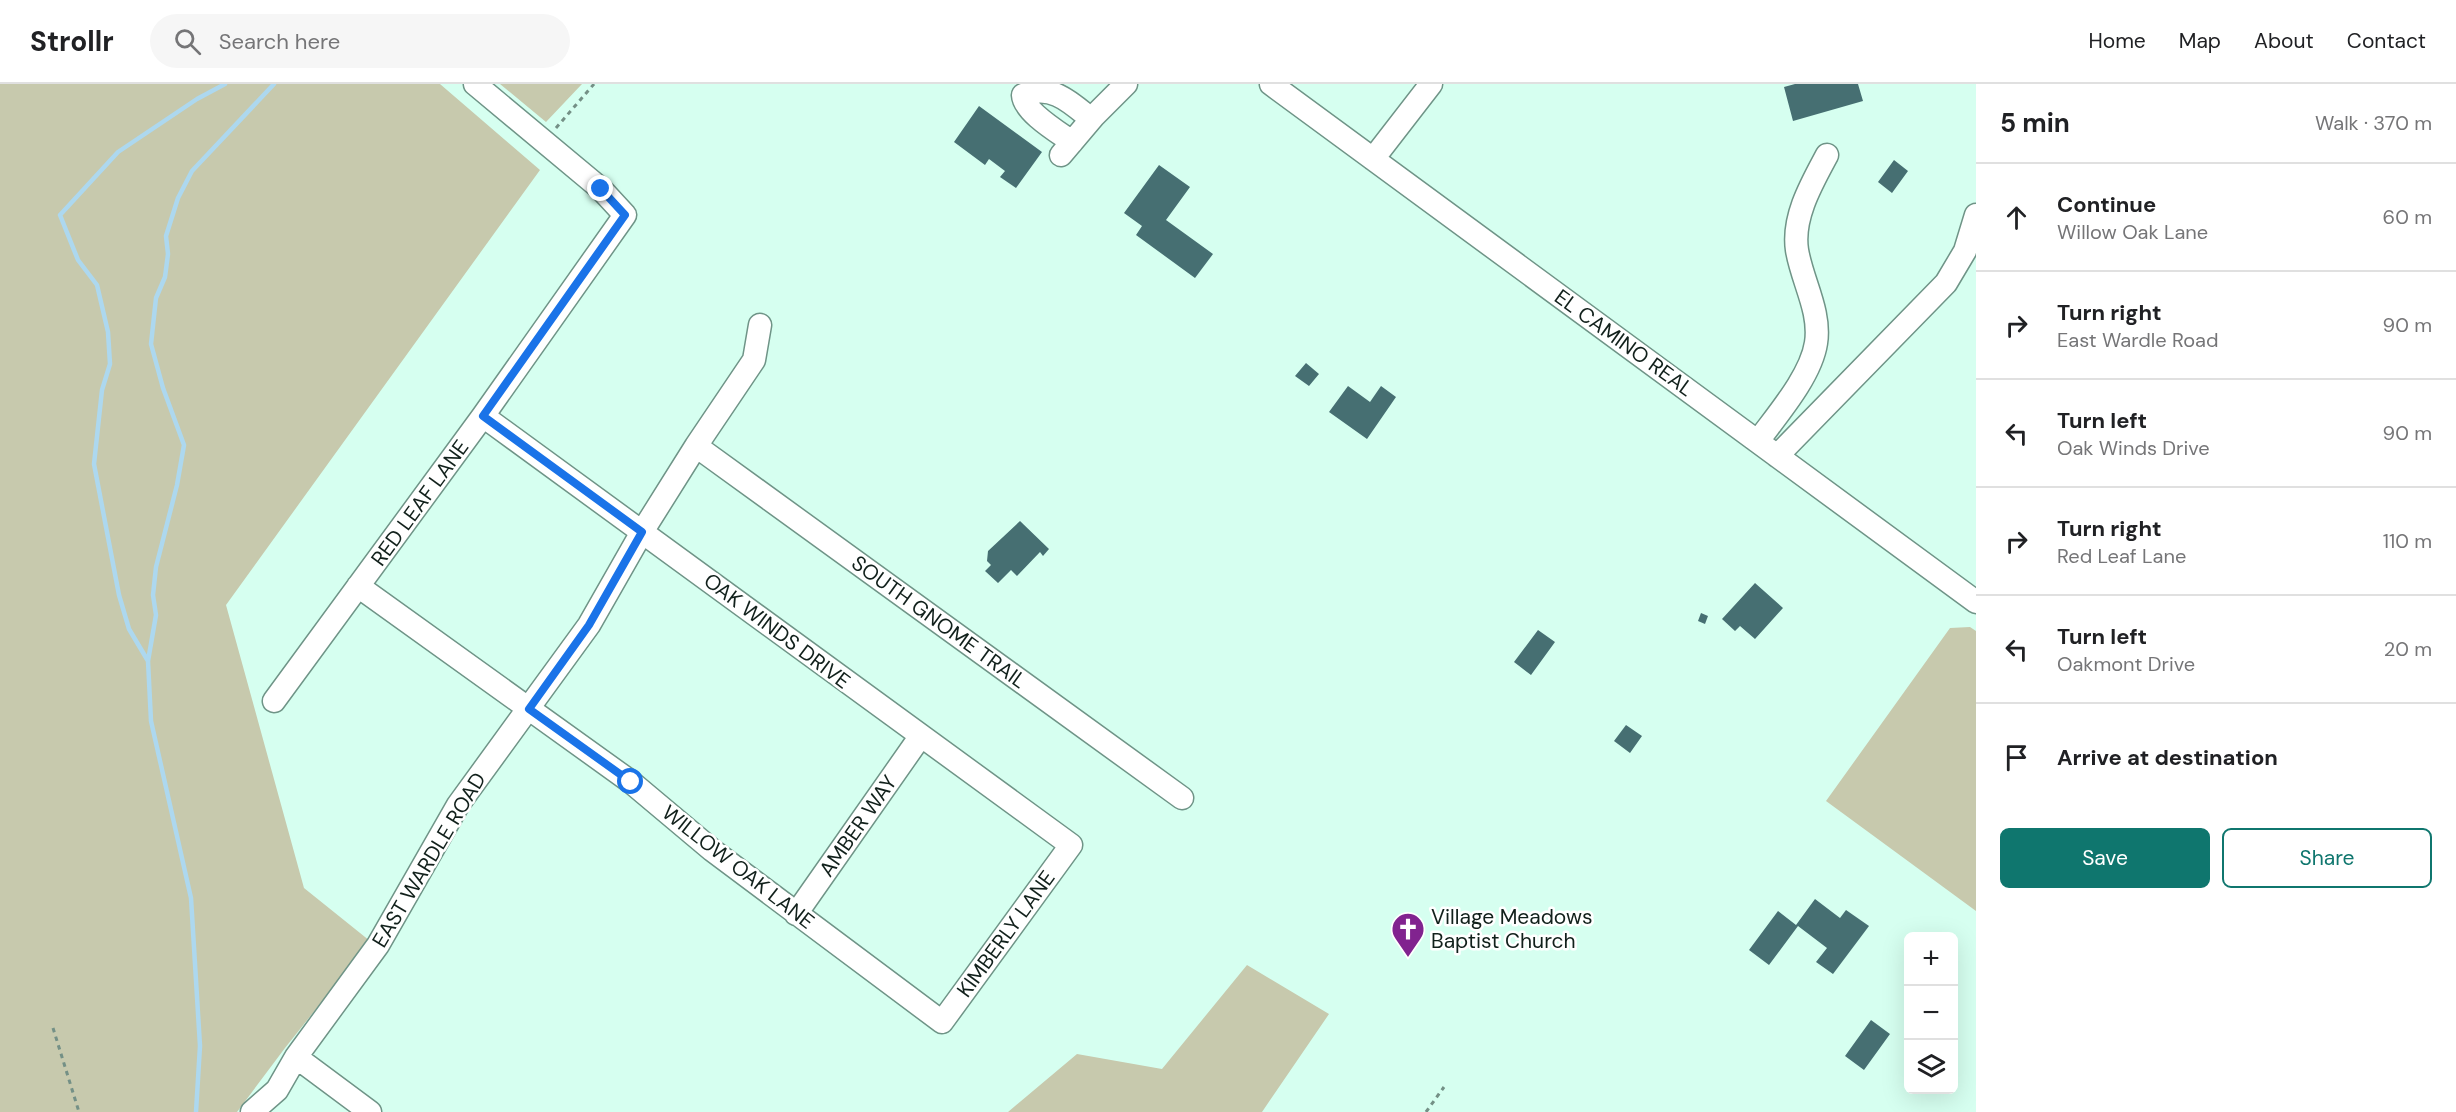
<!DOCTYPE html>
<html lang="en">
<head>
<meta charset="utf-8">
<style>
  body { margin:0; font-family:"DM Sans",sans-serif; background:#f6f6f6; color:#202124 }
  .controls { position:absolute; right:18px; bottom:18px; display:grid; overflow:hidden; border-radius:9px; box-shadow:0 6px 24px #0002 }
  .controls button { width:54px; height:54px; display:grid; place-items:center; padding:0; border:0; border-bottom:2px solid #e0e0e0; background:#fff; color:#202124; font:30px sans-serif }
  .stop { position:absolute; width:18px; height:18px; margin:-14px; border:4px solid #1a73e8; border-radius:50%; background:#fff }
  .stop.end { background:#1a73e8; border-color:#fff; box-shadow:0 2px 6px #0008 }
  .list { margin:0; padding:0; list-style:none }
  h2 { display:flex; justify-content:space-between; align-items:center; height:78px; margin:0; padding:0 24px; font-size:26px }
  h2 small { font-size:20px; font-weight:400; color:#757577 }
  .list li { display:grid; grid-template-columns:39px 1fr auto; gap:18px; align-items:center; box-sizing:border-box; height:108px; padding:0 24px; border-top:2px solid #e0e0e0 }
  .list b { display:block; font-size:22px; white-space:nowrap }
  .list p { margin:0; font-size:20px; white-space:nowrap; color:#757577 }
  .list em { font-size:20px; font-style:normal; color:#757577 }
  .actions { display:flex; gap:12px; padding:18px 24px }
  .actions a { flex:1; padding:14px 0; border:2px solid #0f766e; border-radius:9px; text-align:center; font-size:21px; color:#0f766e }
  .actions .main { background:#0f766e; color:#fff }
  .icon { flex:none; width:33px; height:33px; fill:none; stroke:currentColor; stroke-width:2; stroke-linecap:round; stroke-linejoin:round }
  .map { position:relative; flex:none; width:1976px; height:1028px; overflow:hidden }
  header { display:flex; align-items:center; gap:36px; box-sizing:border-box; height:84px; padding:0 30px; background:#fff; border-bottom:2px solid #e0e0e0 }
  header strong { font-size:28px }
  nav { display:flex; gap:33px; margin-inline-start:auto; font-size:21px }
  .search { width:420px; height:54px; background:#f6f6f6; display:flex; align-items:center; gap:15px; box-sizing:border-box; padding:0 21px; border-radius:33px; color:#757577; font-size:22px }
  main { display:flex }
  aside { flex:1; background:#fff }
  .map>svg:first-child { display:block }
  .green { fill:#c7c9ad }
  .lines { fill:none; stroke-linecap:round; stroke-linejoin:round }
  .stream { stroke:#add8ef; stroke-width:4.5 }
  .building { fill:#466f72 }
  .minor-casing { stroke:#6f9487; stroke-width:25 }
  .path { stroke:#749086; stroke-width:3; stroke-dasharray:4.5 4.5; stroke-linecap:butt }
  .minor { stroke:#fff; stroke-width:22 }
  .route { stroke:#1a73e8; stroke-width:8 }
  .labels { text-anchor:middle; stroke-width:5; stroke-linejoin:round; paint-order:stroke }
  .street-label { font-size:21px; fill:#11201b; stroke:#fff }
  .poi-label { font-size:21px; fill:#11201b; stroke:#fff; text-anchor:start }
</style>
</head>
<body>
<header>
<strong>Strollr</strong>
<div class="search"><svg class="icon" aria-label="search" viewBox="0 0 24 24"><circle cx="10" cy="10" r="6"/><path d="M15 15l6 6"/></svg>Search here</div>
<nav><a>Home</a><a>Map</a><a>About</a><a>Contact</a></nav>
</header>
<main>
<div class="map">
<svg width="1976" height="1028" viewBox="0 0 1976 1028">
  <rect width="100%" height="100%" fill="#d6fff0"/>
  <path class="green" d="M0 0H440L540 86 226 521 304 804 370 857 285 964 237 1028H0Z
    M500 0H582L546 38Z
    M1970 543 1976 547V827L1826 717 1950 544Z
    M1247 881 1329 930 1262 1028H1008L1077 970 1162 985Z"/>
  <g class="lines">
    <path class="stream" d="M148 577 156 531 153 511 156 483 177 401 184 361 163 304 151 260 156 214 165 193 168 170 166 152 178 114 192 87 274 0
      M196 1028 200 962 191 814 151 637 148 577 129 545 119 511 94 380 102 306 110 280 108 248 97 201 78 176 60 131 118 68 197 15 225 0"/>
  </g>
  <path class="building" d="M1795 0H1858L1863 17 1793 37 1784 3Z
    M979 22 1042 68 1016 104 1000 93 1005 87 989 75 985 81 954 58Z
    M1894 76 1908 87 1892 109 1878 98Z
    M1159 81 1190 103 1166 136 1213 170 1195 194 1136 151 1142 142 1124 129Z
    M1306 279 1319 290 1309 302 1295 292Z
    M1348 302 1370 318 1381 302 1396 313 1367 355 1329 328Z
    M1020 437 1049 465 1043 472 1040 468 1017 492 1011 486 998 499 985 487 991 481 987 477 988 467Z
    M1755 499 1783 524 1755 555 1740 542 1735 547 1722 535Z
    M1701 529 1708 532 1705 540 1698 537Z
    M1538 546 1555 558 1531 591 1514 578Z
    M1626 641 1642 652 1630 669 1614 657Z
    M1815 815 1840 834 1846 826 1869 842 1833 890 1816 878 1827 864 1798 842 1769 881 1749 866 1778 827 1796 841Z
    M1871 936 1890 950 1864 986 1845 972Z"/>
  <g class="lines">
    <defs>
      <path id="minor" d="M1271 0 1976 518
        M1072 58C1058 48 1024 28 1023 11 1052 0 1069 17 1091 35
        M1061 71 1094 32 1126 0
        M1373 75 1431 0
        M1758 357C1777 331 1811 292 1816 259 1821 227 1802 197 1797 166 1792 133 1812 99 1827 71
        M696 362 1182 714
        M1777 372 1946 199 1965 167 1976 131
        M358 502 631 698 712 766 942 938 1071 761 483 332
        M274 617 483 332 625 131 601 105 475 0
        M796 830 920 653
        M296 973 370 1028
        M252 1028 277 1006 296 973 378 861 458 721 589 541 642 448 696 362 754 276 760 241"/>
    </defs>
    <use href="#minor" class="minor-casing"/>
    <path class="path" d="M556 44 594 0
      M53 944 79 1028
      M1426 1028 1444 1003"/>
    <use href="#minor" class="minor"/>
  </g>
  <g class="lines">
    <path class="route" d="M601 105 625 131 483 332 642 448 589 541 529 625 631 698"/>
  </g>
  <defs>
    <symbol id="church-pin" viewBox="-11 -11 22 30"><path d="M0 17L-7.5 6A9.5 9.5 0 1 1 7.5 6Z" fill="#81238f" stroke="#fff"/><path d="M-1.2-6h2.4v3.5h3.3v2.4h-3.3V6h-2.4V-.1h-3.3v-2.4h3.3Z" fill="#fff"/></symbol>
  </defs>
  <g fill-rule="evenodd">
    <use href="#church-pin" x="1389" y="826" width="38" height="52"/>
  </g>
  <g class="labels">
    <g class="street-label">
      <text transform="translate(1624 259) rotate(36)" y="7">EL CAMINO REAL</text>
      <text transform="translate(420 419) rotate(-54)" y="7">RED LEAF LANE</text>
      <text transform="translate(939 538) rotate(36)" y="7">SOUTH GNOME TRAIL</text>
      <text transform="translate(777 547) rotate(37)" y="7">OAK WINDS DRIVE</text>
      <text transform="translate(858 742) rotate(-55)" y="7">AMBER WAY</text>
      <text transform="translate(429 776) rotate(-59)" y="7">EAST WARDLE ROAD</text>
      <text transform="translate(738 783) rotate(38)" y="7">WILLOW OAK LANE</text>
      <text transform="translate(1006 850) rotate(-54)" y="7">KIMBERLY LANE</text>
    </g>
    <g class="poi-label">
      <text x="1431" y="840">Village Meadows<tspan x="1431" dy="24">Baptist Church</tspan></text>
    </g>
  </g>
</svg>
<div class="controls">
<button>+</button>
<button>−</button>
<button><svg class="icon" aria-label="layers" viewBox="0 0 24 24"><path d="M12 4l9 5-9 5-9-5zM3 14l9 5 9-5"/></svg></button>
</div>
<div class="stop" style="left:631px;top:698px"></div>
<div class="stop end" style="left:601px;top:105px"></div>
</div>
<aside>
<h2>5 min<small>Walk · 370 m</small></h2>
<ul class="list">
<li><svg class="icon" aria-label="ahead" viewBox="0 0 24 24"><path d="M12 20V5M6 11l6-6 6 6"/></svg><div><b>Continue</b><p>Willow Oak Lane</p></div><em>60 m</em></li>
<li><svg class="icon" aria-label="right" viewBox="0 0 24 24"><path d="M7 20v-9h11M14 6l5 5-5 5"/></svg><div><b>Turn right</b><p>East Wardle Road</p></div><em>90 m</em></li>
<li><svg class="icon" aria-label="left" viewBox="0 0 24 24"><path d="M17 20v-9H6M10 6l-5 5 5 5"/></svg><div><b>Turn left</b><p>Oak Winds Drive</p></div><em>90 m</em></li>
<li><svg class="icon" aria-label="right" viewBox="0 0 24 24"><path d="M7 20v-9h11M14 6l5 5-5 5"/></svg><div><b>Turn right</b><p>Red Leaf Lane</p></div><em>110 m</em></li>
<li><svg class="icon" aria-label="left" viewBox="0 0 24 24"><path d="M17 20v-9H6M10 6l-5 5 5 5"/></svg><div><b>Turn left</b><p>Oakmont Drive</p></div><em>20 m</em></li>
<li><svg class="icon" aria-label="arrive" viewBox="0 0 24 24"><path d="M6 21V4h12l-3 4 3 4H6"/></svg><div><b>Arrive at destination</b></div></li>
</ul>
<div class="actions"><a class="main">Save</a><a>Share</a></div>
</aside>
</main>
</body>
</html>
